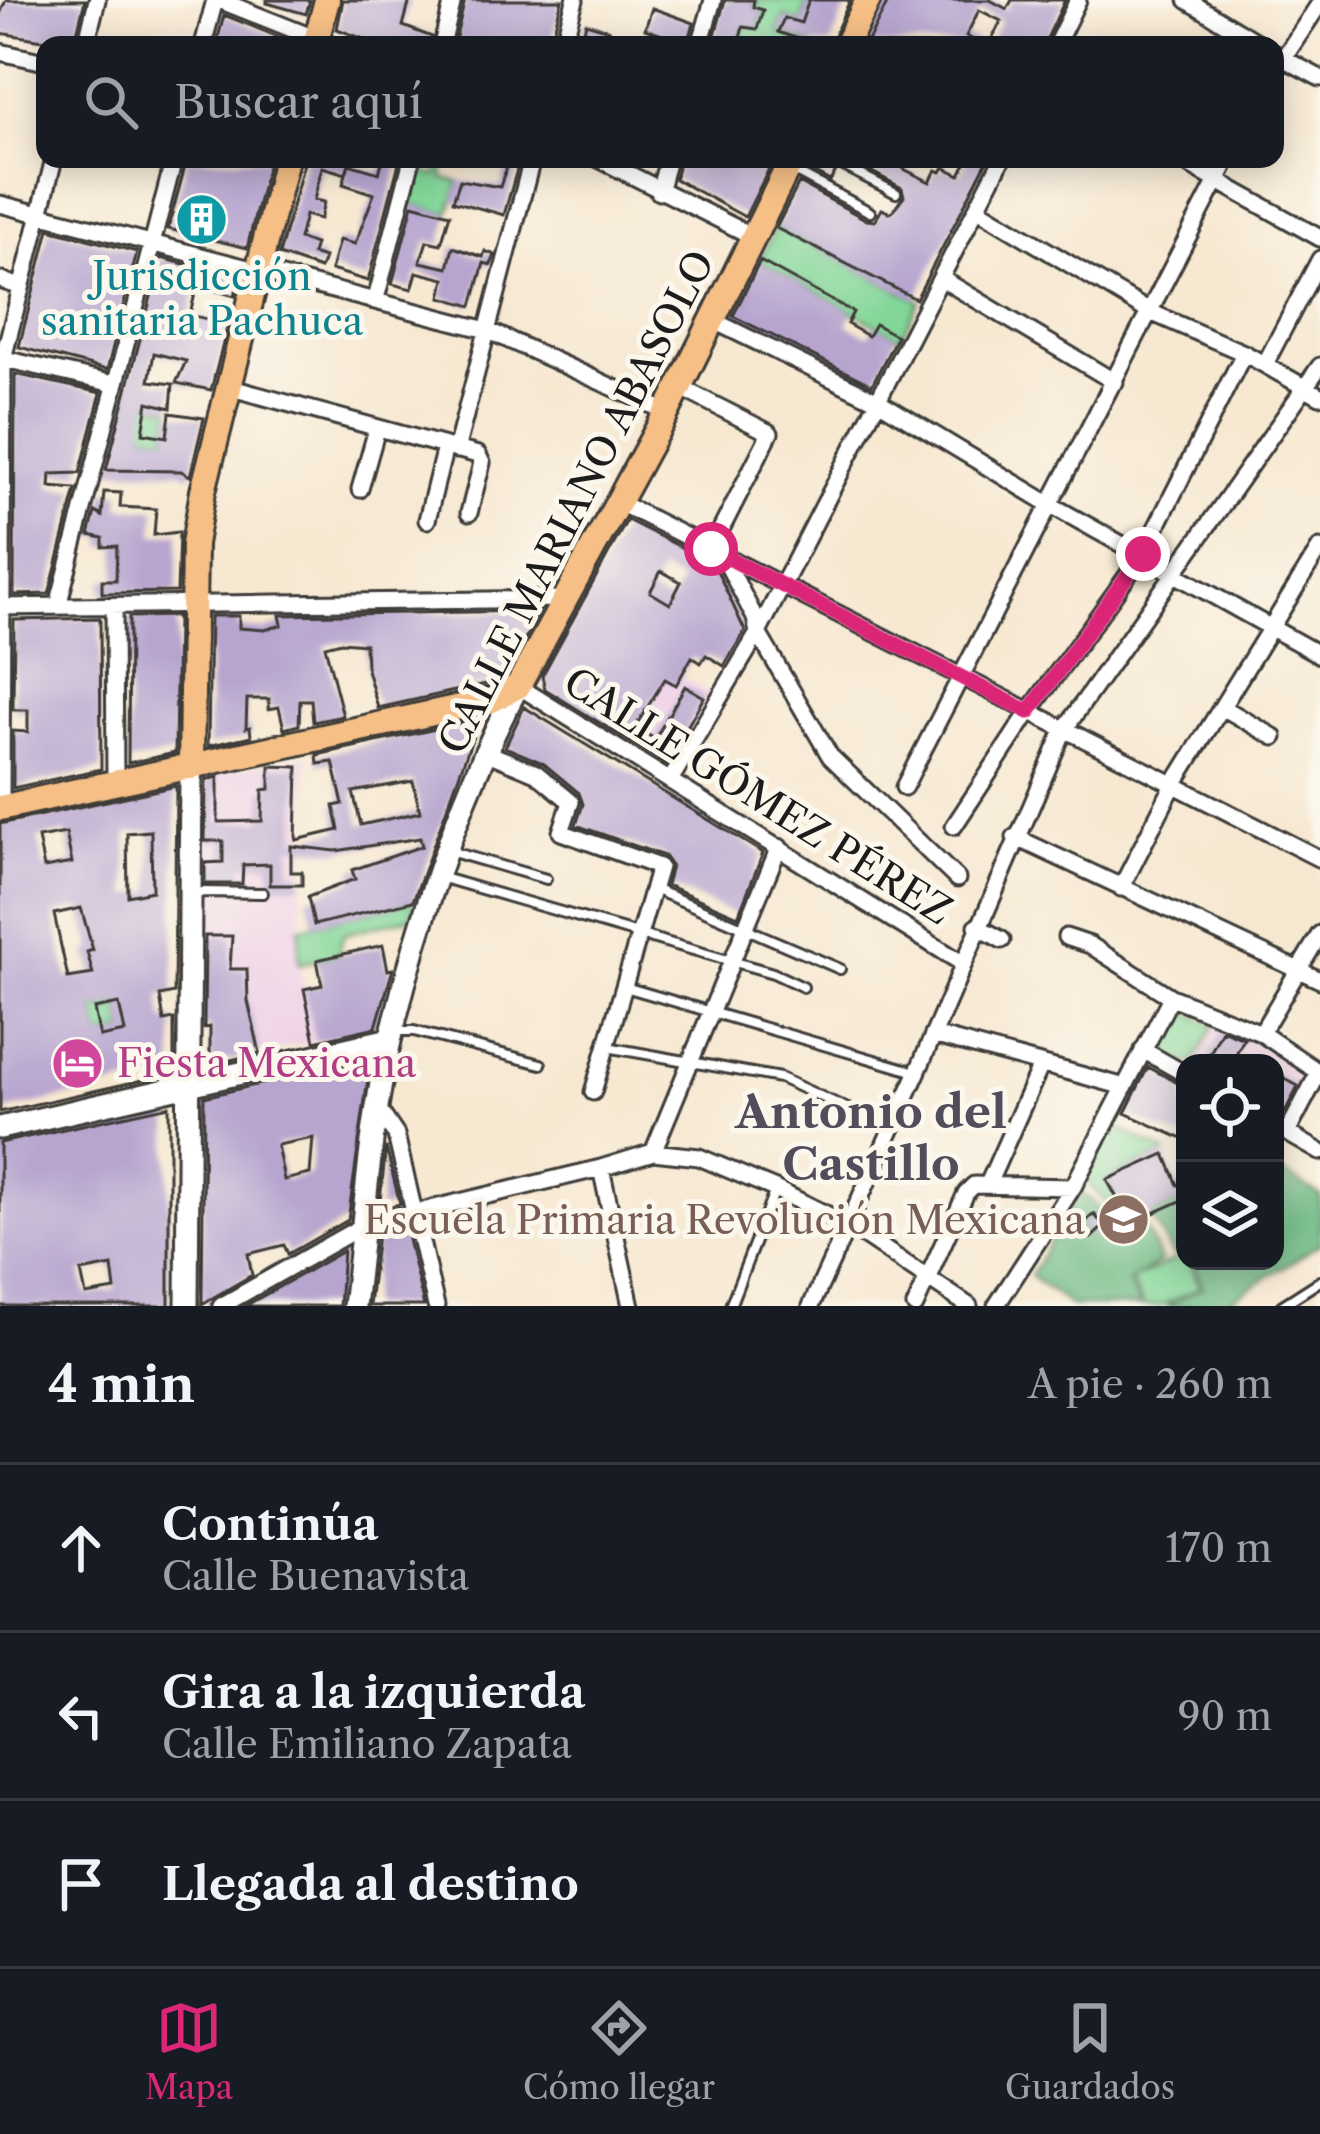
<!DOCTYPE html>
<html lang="es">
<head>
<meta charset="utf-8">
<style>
  body { margin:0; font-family:"Libre Caslon Text",serif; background:#242831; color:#f1f3f6 }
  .controls { position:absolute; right:36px; bottom:36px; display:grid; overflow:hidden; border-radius:24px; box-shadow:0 6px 30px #0003 }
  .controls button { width:108px; height:108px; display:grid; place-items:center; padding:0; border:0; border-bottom:3px solid #363941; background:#171b24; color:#f1f3f6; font:60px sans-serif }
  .stop { position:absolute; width:36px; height:36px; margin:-27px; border:9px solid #db2777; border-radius:50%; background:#fff }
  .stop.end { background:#db2777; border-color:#fff; box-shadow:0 3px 12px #0008 }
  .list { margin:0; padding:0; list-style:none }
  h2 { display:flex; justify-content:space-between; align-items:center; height:156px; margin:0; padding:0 48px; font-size:51px }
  h2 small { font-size:39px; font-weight:400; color:#9ea1a6 }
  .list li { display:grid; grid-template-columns:78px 1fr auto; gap:36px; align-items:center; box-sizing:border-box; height:168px; padding:0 48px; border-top:3px solid #363941 }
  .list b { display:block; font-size:45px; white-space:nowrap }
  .list p { margin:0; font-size:39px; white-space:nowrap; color:#9ea1a6 }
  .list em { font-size:39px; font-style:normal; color:#9ea1a6 }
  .icon { flex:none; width:66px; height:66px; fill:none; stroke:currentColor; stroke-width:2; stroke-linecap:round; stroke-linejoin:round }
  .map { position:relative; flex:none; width:1320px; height:1306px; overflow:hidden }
  .search { position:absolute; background:#171b24; box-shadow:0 6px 30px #0003; left:36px; right:36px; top:36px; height:132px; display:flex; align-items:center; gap:30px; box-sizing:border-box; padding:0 42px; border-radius:24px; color:#9ea1a6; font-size:45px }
  .sheet { height:660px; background:#171b24 }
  nav { display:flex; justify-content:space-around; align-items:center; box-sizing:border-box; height:168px; border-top:3px solid #363941; background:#171b24; font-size:33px; color:#9ea1a6 }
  nav a { display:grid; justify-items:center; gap:6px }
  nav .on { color:#db2777 }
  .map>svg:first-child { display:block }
  .built { fill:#efd0e7 }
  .green { fill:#81d698; stroke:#4e795a; stroke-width:3 }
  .forest { fill:#68b780; stroke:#426a4e; stroke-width:3 }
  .building { fill:#b7a5cf; fill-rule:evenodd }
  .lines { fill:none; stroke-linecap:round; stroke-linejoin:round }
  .service-casing { stroke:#3d3b37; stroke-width:14 }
  .minor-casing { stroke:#3d3b37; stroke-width:21 }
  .tertiary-casing { stroke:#3d3b37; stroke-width:27 }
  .primary-casing { stroke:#3d3b37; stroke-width:30 }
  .service { stroke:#fff; stroke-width:8 }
  .minor { stroke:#fff; stroke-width:15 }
  .tertiary { stroke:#fff; stroke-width:21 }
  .primary { stroke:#f5bf86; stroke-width:24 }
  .route { stroke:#db2777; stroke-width:15 }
  .labels { text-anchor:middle; stroke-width:10; stroke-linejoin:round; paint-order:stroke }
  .culture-label { font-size:39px; fill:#0d838f; stroke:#fbf7ec }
  .street-label { font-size:39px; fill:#1c1c1c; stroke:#fbf7ec }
  .hotel-label { font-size:39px; fill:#b23c85; stroke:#fbf7ec; text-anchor:start }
  .education-label { font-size:39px; fill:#785e54; stroke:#fbf7ec; text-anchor:end }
  .quarter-label { font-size:45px; font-weight:bold; fill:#524c5b; stroke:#fbf7ec }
</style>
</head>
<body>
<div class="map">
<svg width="1320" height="1306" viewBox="0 0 1320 1306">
  <rect width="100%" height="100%" fill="#fbf7ec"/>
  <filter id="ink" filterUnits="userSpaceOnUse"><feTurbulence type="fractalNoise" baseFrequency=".00833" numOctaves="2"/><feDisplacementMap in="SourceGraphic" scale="24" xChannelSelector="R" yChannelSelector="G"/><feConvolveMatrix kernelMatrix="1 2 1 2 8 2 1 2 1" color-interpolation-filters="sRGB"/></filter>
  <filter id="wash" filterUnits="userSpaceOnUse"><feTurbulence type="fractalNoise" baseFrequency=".004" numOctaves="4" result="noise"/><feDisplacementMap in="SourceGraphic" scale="48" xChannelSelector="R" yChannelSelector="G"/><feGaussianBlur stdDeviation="2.7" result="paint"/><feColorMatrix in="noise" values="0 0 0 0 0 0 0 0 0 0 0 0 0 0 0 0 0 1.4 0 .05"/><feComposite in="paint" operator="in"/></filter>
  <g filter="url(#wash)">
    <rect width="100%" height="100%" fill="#f7e8d1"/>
    <path class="built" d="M576 612 712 695 669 770 546 692 542 674Z
      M308 755 299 964 315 1041 260 1053 248 1002 202 1011 205 775Z
      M1218 1022 1312 1074 1285 1124 1275 1118V1063H1196Z"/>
    <path class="green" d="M755 0H808L801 23 784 17 778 32 813 45H738L744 27 757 28 763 11 753 7Z
      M436 159H456L454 164 447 162 442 177 459 182 449 214 411 204 420 171 436 176 440 163Z
      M776 227 920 301 900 338 759 261Z
      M135 398 171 408 166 437 143 433Z
      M416 900 411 917 344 934 337 956 299 964 300 928Z
      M119 1004 125 1032 100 1037 94 1009Z
      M1184 1010 1214 1025 1194 1063H1185V1066L1162 1055Z
      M1113 1125 1166 1153 1107 1180 1118 1205 1112 1207 1085 1181Z
      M1185 1255 1200 1287 1160 1306H1144L1131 1281Z"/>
    <path class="forest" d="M1275 1169 1320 1195V1244L1221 1306H1166L1203 1287 1192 1261H1275Z
      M1079 1191 1107 1213 1099 1220 1093 1215 1081 1226 1090 1237 1114 1215 1125 1232 1143 1223 1161 1261 1128 1283 1141 1306H1071L1030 1276Z
      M1184 1199 1185 1252 1173 1255 1150 1215Z"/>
    <g id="blocks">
      <path class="building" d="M6 0H85L74 45 0 33V14Z
        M267 0H310L306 14 267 3Z
        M343 0H410L403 26 432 37 430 45H380L337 29Z
        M465 0H562L550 45H454Z
        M725 0H754L753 7 763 10 757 29 743 27 738 45H712Z
        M809 0H850L830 45H815L778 32 784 18 801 23Z
        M889 0H990L1007 9 1012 0H1065L1044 45H989L1001 21 979 10 966 36 983 45H866Z
        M652 8 694 23 688 44 645 29Z
        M224 15 299 45H216Z
        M586 23 609 30 604 45H580Z
        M187 159H269L247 248 168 229Z
        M305 159H350L346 174 322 167 314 200 324 202 320 219 305 215 299 239 315 244 312 254 324 258 320 269 279 255Z
        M383 159H400L368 281 331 270 339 240 355 244 374 194 343 184 349 164 379 173Z
        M509 159H520L504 215 453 201 460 180 500 187Z
        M680 159H774L745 217 675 179Z
        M810 159H822L836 171 830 181 806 168Z
        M848 159H909L904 169 930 182 936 170 941 172 944 167 960 175 968 159H988L916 299 776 228 799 183 867 220 875 221 882 209 891 213 904 196 902 188Z
        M413 204 450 214 441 244 427 241 420 262 448 268 453 247 483 257 485 251 495 255 491 265 484 263 472 306 441 297 445 279 417 272 412 289 392 284Z
        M49 229 137 252 107 370 19 347Z
        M161 258 239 278 235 296 197 285 190 315 228 324 211 390 176 383 186 361 154 353 149 381 173 384 171 408 148 402 143 433 167 437 170 413 204 418 190 476 181 471 106 470Z
        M760 261 853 312 847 324 868 336 875 324 897 336 872 385 733 316Z
        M15 374 101 393 80 473 51 474 50 487 76 489 49 594 14 595Z
        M104 492 121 493 120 507 156 509 154 535 179 532 177 592 102 593V580H116L117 546 103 547V538L89 535 95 512 102 516Z
        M627 520 714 564 745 631 724 666 706 655 701 663 692 657 676 685 665 679 635 727 655 739 685 686 704 697 666 764 545 689 542 676ZM661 571 681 582 670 604 650 592Z
        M540 611 506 674 486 684 378 708 366 666 365 644 341 642 325 646 343 716 313 722 311 700H300L299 725 284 729 279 707 269 709V699H247L246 728 250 727 251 736 208 746 210 616H239V628L265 630 282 625 280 615Z
        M177 616 175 753 128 763 129 617Z
        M100 618 101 769 13 788V731L28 732V710H13L14 620Z
        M524 707 763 853 738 916 666 885 671 866 664 856 576 825 583 804 579 793 543 763 505 747Z
        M472 721 475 731 413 901 314 925 308 897 355 879 352 870 422 846 420 838 336 851 291 846V872H302V885H270V864L243 865 242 884H205V863L223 862V841H205L206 780 218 777V822L262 821 263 790 270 789V766L298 767 296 840 339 830 334 806 343 804 333 762 318 764 317 755ZM413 781 420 812 361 825 353 792Z
        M176 786 174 993 160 996 164 1021 174 1019V1073L0 1112V824ZM151 831 152 891 128 896 127 833ZM66 833 72 863 44 868 38 838ZM81 908 93 950 87 952 93 974 68 978 54 914ZM119 1004 125 1032 100 1037 94 1009Z
        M205 936H232L230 969H247L248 1001 260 1053 210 1065V1027L204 1028Z
        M383 945 388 970 393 969 376 1027 315 1041 304 989 322 985 317 960Z
        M1222 1030 1244 1039 1231 1063H1205Z
        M365 1060 370 1064 348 1220 288 1254 284 1245 248 1254 252 1275 202 1304 204 1097ZM313 1138 310 1174 284 1180 277 1145Z
        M1148 1067 1185 1087V1140L1125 1113Z
        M1280 1076 1298 1086 1285 1112 1275 1107V1084Z
        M169 1106V1306H0V1143ZM112 1266 115 1290 86 1295 81 1272Z
        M386 1147 400 1204 379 1209 383 1174Z
        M1165 1154 1178 1185 1185 1181V1199L1131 1223 1107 1180Z
        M1094 1214 1104 1226 1091 1238 1081 1226Z
        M405 1227 424 1306H369L377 1234Z
        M343 1251 339 1306H245Z"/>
    </g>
  </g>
  <g filter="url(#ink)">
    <use href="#blocks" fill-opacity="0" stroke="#3d3b37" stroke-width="3"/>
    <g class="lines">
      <defs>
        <path id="service" d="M830 159 896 193
          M792 170 870 212
          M449 851 546 879
          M443 878 773 973 803 987
          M654 889 840 969
          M192 896 203 892 263 893
          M625 987 916 1072
          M397 1031H414L541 1064
          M607 1047 780 1078 890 1128
          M730 1306 775 1190
          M1281 1306 1320 1281"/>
        <path id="minor" d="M219 0 332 45
          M1187 0 1261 45
          M86 45 97 0
          M203 45 215 0
          M442 45 453 0
          M563 45 575 0
          M700 45 713 0
          M1056 45 1078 0
          M0 52 45 62
          M1275 54 1320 78
          M1275 71 1320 3
          M599 159 754 237
          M1178 159 1320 238
          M659 192 668 159
          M0 204 487 330 667 412
          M978 209 1148 311 1244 353 1320 396
          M942 279 1115 382
          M0 280 21 287
          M376 299 412 159
          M712 320 880 402 1051 505 1320 655
          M0 358 114 384
          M1265 364 1320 259
          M228 387 478 455 482 463 469 513
          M679 387 770 433 711 549
          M456 450 532 159
          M360 489 377 429
          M618 502 1320 859
          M427 520 445 447
          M724 558 755 618 758 633 830 756 957 879
          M58 606 174 159
          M114 606 115 784
          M0 607 563 599
          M518 686 962 963
          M1222 707 1274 737
          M483 751 536 773 571 802 561 832 659 867 593 1092
          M671 779 758 633 1002 159
          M904 787 1228 159
          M1 808 3 359 54 159
          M954 826 1029 712 1143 554 1244 353
          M1015 837 1320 980
          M1121 888 1173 786 1320 548
          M977 926 1002 940
          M1066 937 1090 945 1171 997 1261 1033 1320 1073
          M1261 1033 1320 934
          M933 1035 1125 1087
          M1143 1050 1185 1074
          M377 1107 396 1135 436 1306
          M1275 1126 1320 1152
          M1287 1133 1319 1072
          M653 1152 779 847
          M601 1168 631 1306
          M988 1184 1041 1065
          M221 1306 364 1225 601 1168 653 1152 699 1157 775 1189 848 1225 969 1306
          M811 1306 917 1073 1064 730 1320 366
          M915 1306 966 1193 974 1185 1073 1187
          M996 1306 1073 1187 1171 997"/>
        <path id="tertiary" d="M0 1128 390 1039
          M187 1306 191 767
          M354 1306C365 1218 369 1127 390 1041 417 925 462 790 518 686"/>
        <path id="primary" d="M315 45 327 0
          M846 45 868 0
          M191 767 194 544 203 491 286 159
          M0 808 492 700 518 686 667 412 792 159"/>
      </defs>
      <use href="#service" class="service-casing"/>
      <use href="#minor" class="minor-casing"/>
      <use href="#tertiary" class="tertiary-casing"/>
      <use href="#primary" class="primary-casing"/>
      <use href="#service" class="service"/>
      <use href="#minor" class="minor"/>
      <use href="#tertiary" class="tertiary"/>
      <use href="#primary" class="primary"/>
    </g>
  </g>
  <g class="lines" filter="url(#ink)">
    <path class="route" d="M711 549 1029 712 1143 554"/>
  </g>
  <defs>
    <symbol id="building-disc" viewBox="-11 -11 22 22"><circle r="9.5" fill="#0f9aa8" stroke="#fbf7ec"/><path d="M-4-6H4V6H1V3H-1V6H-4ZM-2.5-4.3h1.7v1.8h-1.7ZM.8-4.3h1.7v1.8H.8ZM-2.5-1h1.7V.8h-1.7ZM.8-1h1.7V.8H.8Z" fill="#fff"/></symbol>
    <symbol id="hotel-disc" viewBox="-11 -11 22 22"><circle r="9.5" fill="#d1479c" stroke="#fbf7ec"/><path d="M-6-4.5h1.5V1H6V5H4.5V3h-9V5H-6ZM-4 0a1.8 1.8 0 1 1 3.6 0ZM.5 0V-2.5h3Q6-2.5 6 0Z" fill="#fff"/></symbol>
    <symbol id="school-disc" viewBox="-11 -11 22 22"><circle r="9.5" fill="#8d6e63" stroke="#fbf7ec"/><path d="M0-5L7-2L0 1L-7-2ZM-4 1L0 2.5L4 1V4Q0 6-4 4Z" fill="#fff"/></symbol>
  </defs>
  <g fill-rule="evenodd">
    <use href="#building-disc" x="172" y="190" width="59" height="59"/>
    <use href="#hotel-disc" x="48" y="1034" width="59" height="59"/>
    <use href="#school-disc" x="1094" y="1190" width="59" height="59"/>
  </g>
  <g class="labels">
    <g class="culture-label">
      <text x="202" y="290">Jurisdicción<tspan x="202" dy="45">sanitaria Pachuca</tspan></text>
    </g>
    <g class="street-label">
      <text transform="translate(576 502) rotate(-63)" y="14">CALLE MARIANO ABASOLO</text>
      <text transform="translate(758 796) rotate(32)" y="14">CALLE GÓMEZ PÉREZ</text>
    </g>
    <g class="hotel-label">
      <text x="117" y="1077">Fiesta Mexicana</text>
    </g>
    <g class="education-label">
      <text x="1085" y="1234">Escuela Primaria Revolución Mexicana</text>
    </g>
    <g class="quarter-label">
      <text x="871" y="1128">Antonio del<tspan x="871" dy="52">Castillo</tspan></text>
    </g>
  </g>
</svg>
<div class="controls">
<button><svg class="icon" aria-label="locate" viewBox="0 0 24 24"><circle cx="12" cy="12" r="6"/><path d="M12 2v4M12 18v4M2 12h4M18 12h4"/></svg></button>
<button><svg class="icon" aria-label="layers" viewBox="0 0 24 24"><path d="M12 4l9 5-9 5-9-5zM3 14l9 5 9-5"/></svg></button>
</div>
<div class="stop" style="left:711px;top:549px"></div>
<div class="stop end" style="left:1143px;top:554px"></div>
<div class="search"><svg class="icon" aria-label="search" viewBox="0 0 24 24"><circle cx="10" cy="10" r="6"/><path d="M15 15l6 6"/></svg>Buscar aquí</div>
</div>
<section class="sheet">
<h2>4 min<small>A pie · 260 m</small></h2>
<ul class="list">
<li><svg class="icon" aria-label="ahead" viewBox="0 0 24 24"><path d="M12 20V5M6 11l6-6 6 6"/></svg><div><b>Continúa</b><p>Calle Buenavista</p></div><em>170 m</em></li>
<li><svg class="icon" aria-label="left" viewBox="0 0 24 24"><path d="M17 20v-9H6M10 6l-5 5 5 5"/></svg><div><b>Gira a la izquierda</b><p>Calle Emiliano Zapata</p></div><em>90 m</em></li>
<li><svg class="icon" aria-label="arrive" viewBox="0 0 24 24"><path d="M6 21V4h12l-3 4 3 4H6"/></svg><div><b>Llegada al destino</b></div></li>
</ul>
</section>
<nav>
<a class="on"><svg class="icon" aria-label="map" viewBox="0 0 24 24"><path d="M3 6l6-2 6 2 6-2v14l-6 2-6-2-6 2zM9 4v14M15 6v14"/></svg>Mapa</a>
<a><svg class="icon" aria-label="directions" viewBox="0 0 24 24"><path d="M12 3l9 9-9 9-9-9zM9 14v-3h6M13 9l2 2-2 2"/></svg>Cómo llegar</a>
<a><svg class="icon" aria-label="saved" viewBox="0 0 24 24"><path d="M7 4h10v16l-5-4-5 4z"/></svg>Guardados</a>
</nav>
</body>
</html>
